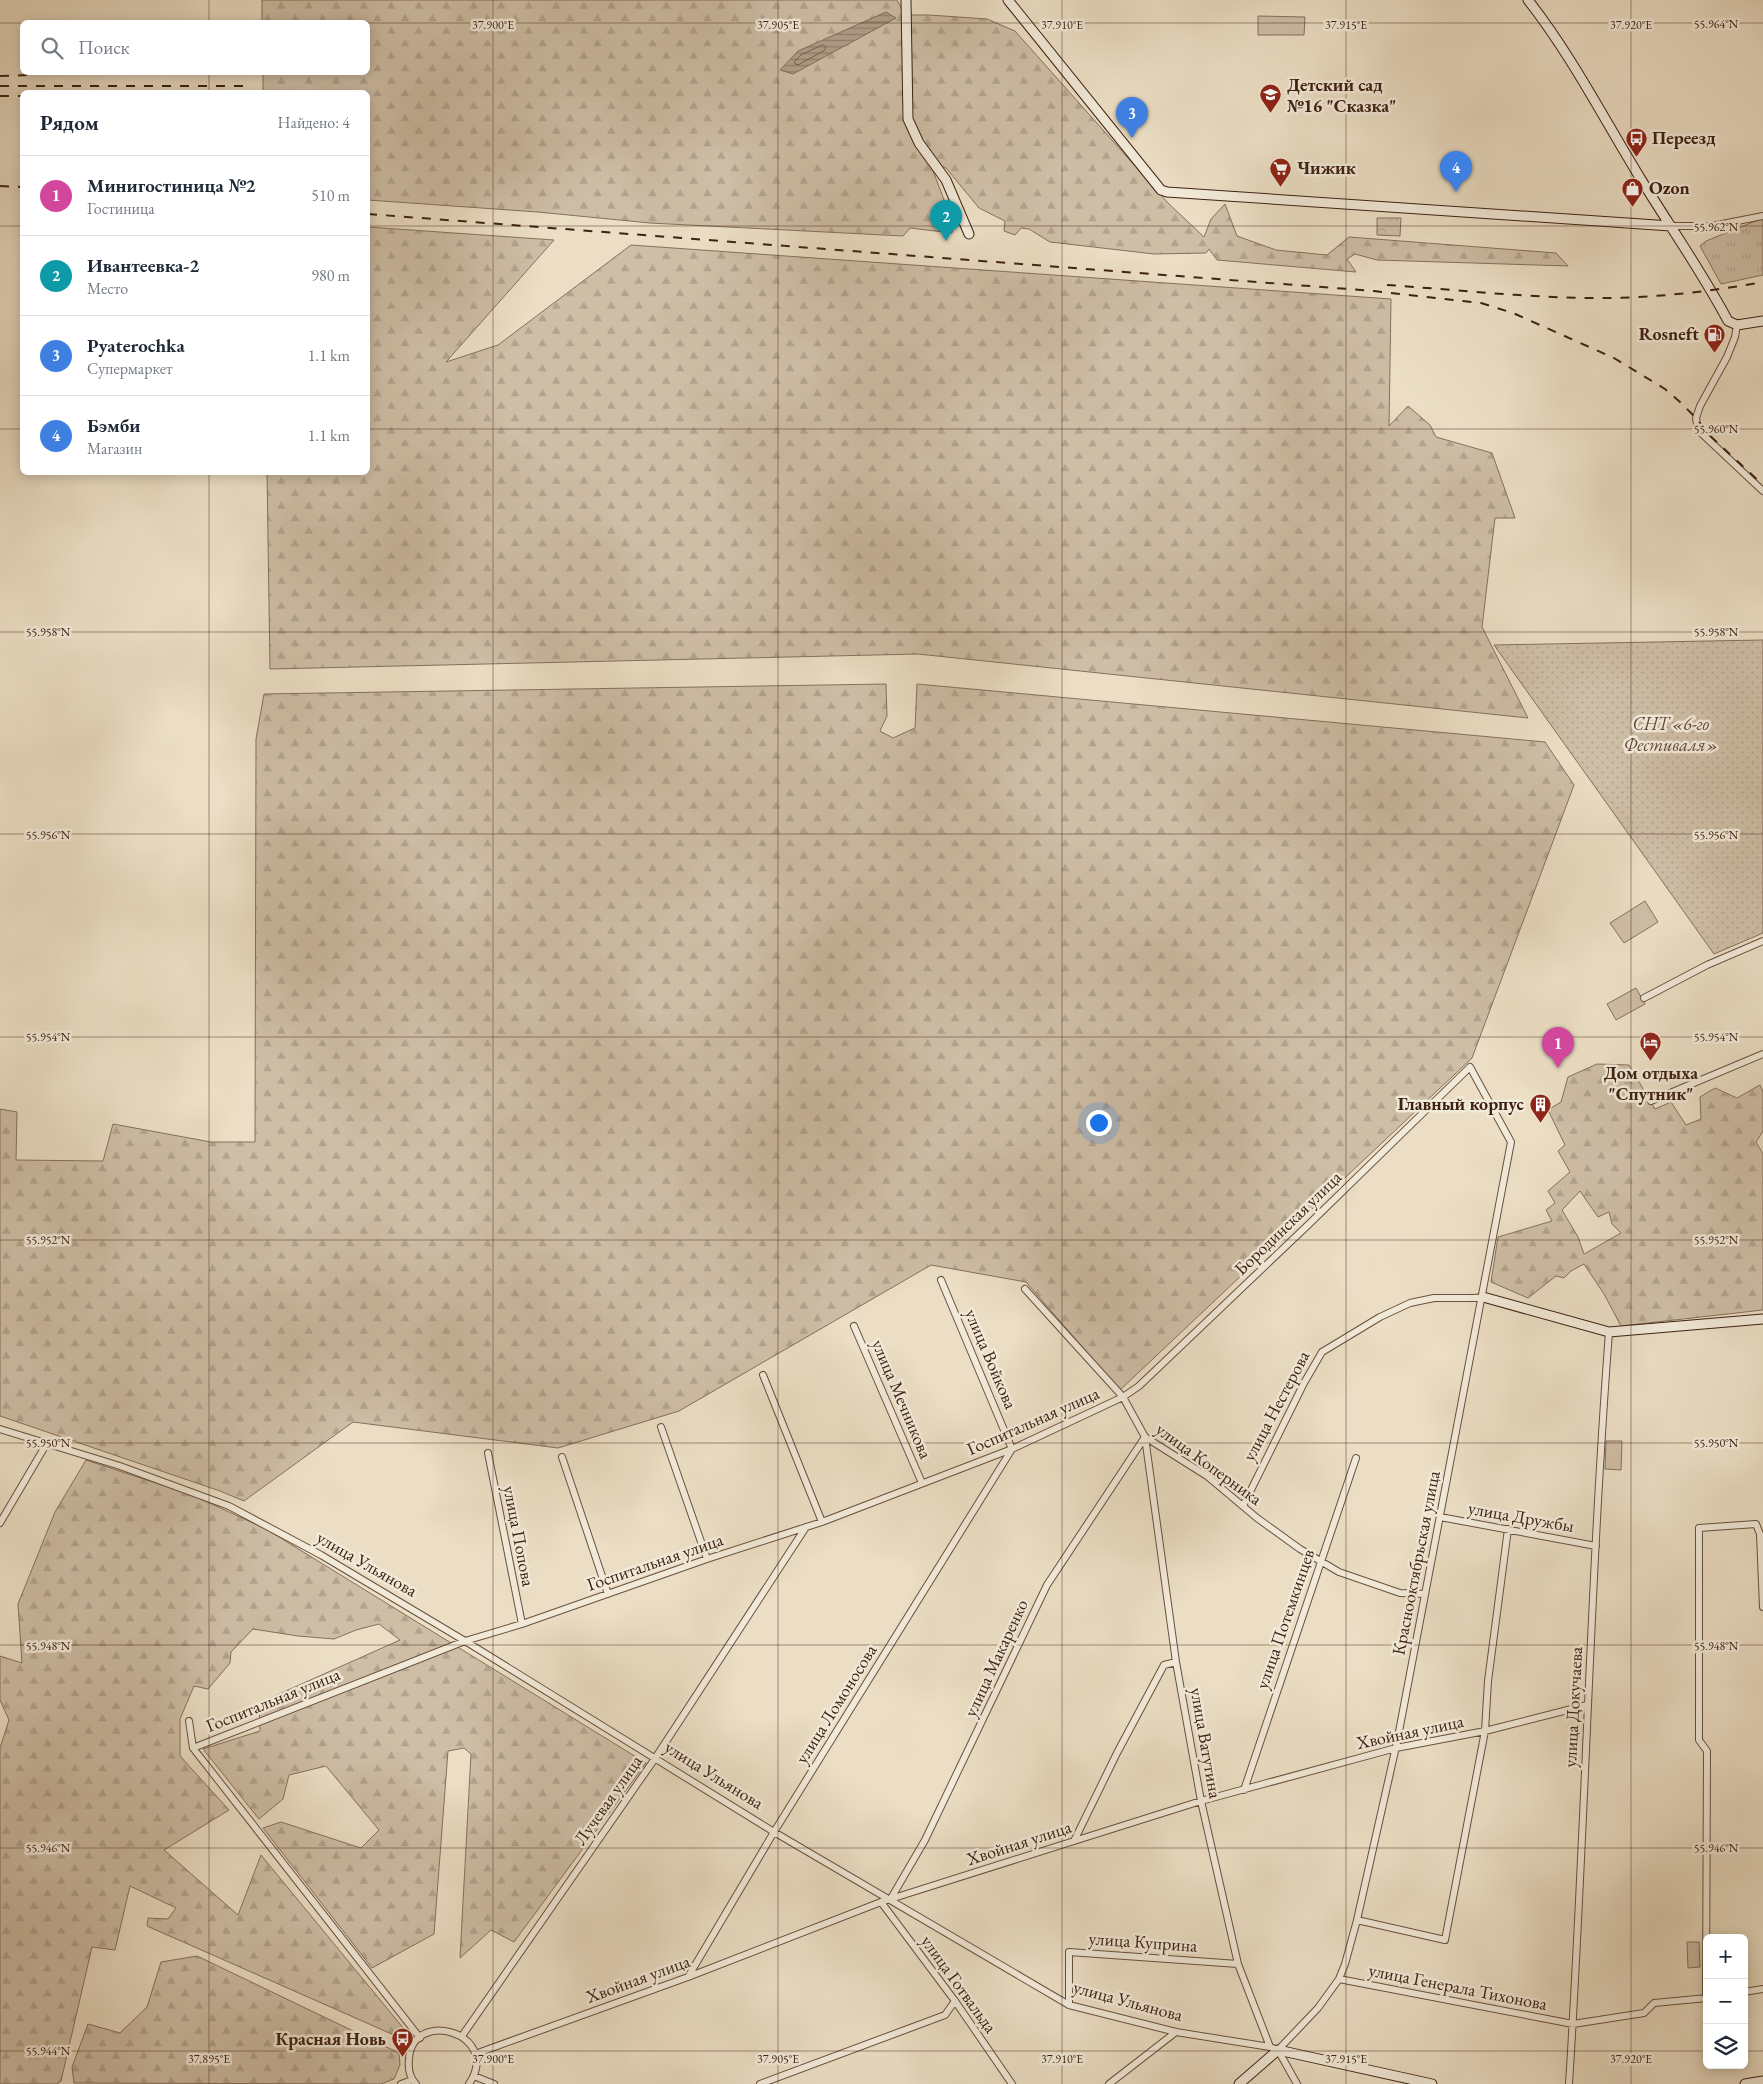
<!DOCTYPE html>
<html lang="ru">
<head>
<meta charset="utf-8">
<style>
  body { margin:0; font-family:"EB Garamond",serif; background:#f2f2f3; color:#1f2937 }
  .controls { position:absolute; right:15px; bottom:15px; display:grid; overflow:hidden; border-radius:8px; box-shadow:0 2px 12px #0003 }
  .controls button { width:45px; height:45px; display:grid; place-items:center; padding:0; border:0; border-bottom:1px solid #e0e1e3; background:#fff; color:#1f2937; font:25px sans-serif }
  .you { position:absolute; left:1098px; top:1122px; width:18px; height:18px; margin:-12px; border:4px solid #fff; border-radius:50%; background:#1a73e8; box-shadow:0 0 0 8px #1a73e833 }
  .badge { display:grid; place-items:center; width:32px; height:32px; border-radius:50%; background:#8f2418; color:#fff; font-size:16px; font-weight:700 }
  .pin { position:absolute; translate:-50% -41px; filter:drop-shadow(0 1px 2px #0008) }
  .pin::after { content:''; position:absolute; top:26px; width:18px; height:15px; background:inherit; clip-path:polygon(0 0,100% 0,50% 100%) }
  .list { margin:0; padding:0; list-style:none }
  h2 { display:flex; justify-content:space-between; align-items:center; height:65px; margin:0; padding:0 20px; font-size:21px }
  h2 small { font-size:16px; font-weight:400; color:#747a83 }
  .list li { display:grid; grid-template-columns:32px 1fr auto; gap:15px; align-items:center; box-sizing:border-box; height:80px; padding:0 20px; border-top:1px solid #e0e1e3 }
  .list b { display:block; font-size:19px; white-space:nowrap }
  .list p { margin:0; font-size:16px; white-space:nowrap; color:#747a83 }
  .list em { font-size:16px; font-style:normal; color:#747a83 }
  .icon { flex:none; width:28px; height:28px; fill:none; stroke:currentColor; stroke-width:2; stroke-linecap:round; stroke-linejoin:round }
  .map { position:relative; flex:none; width:1763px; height:2084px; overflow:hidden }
  .search { position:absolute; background:#fff; box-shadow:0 2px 12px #0003; left:20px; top:20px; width:350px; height:55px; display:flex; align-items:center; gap:12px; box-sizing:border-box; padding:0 18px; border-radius:8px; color:#747a83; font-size:19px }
  .panel { position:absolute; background:#fff; box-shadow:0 2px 12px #0003; left:20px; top:90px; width:350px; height:385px; border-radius:8px }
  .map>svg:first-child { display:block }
  .grass { fill:url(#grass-tufts); stroke:#86705c }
  .forest { fill:url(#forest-firs); stroke:#86705c; fill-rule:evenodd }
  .park { fill:url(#park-crowns); stroke:#86705c }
  .garden { fill:url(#garden-dots); stroke:#86705c }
  .pitch { fill:#cebea6; stroke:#86705c }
  .water { fill:url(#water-rules); stroke:#826c59 }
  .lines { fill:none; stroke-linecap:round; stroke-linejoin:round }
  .shore { stroke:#77604e; stroke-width:1 }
  .street-casing { stroke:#69503f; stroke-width:8 }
  .secondary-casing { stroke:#3e2113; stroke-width:11 }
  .street { stroke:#f2ead9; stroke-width:6 }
  .secondary { stroke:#f2ead9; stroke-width:9 }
  .rail { stroke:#3e2113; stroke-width:2; stroke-dasharray:9 9; stroke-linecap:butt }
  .ticks { fill:none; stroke:#3e2113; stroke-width:1; stroke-opacity:0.45 }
  .labels { text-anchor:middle; stroke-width:5; stroke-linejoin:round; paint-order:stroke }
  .poi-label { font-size:18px; font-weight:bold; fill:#3e2113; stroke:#f2ead9; text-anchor:start }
  .park-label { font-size:18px; font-style:italic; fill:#624838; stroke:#f2ead9 }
  .street-label { font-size:18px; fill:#3e2113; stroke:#f2ead9 }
  .ticks-label { font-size:12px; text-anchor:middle; fill:#3e2113; stroke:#f2ead9; stroke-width:5; stroke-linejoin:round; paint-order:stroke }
</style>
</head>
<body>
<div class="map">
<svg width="1763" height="2084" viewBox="0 0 1763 2084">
  <defs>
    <pattern id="grass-tufts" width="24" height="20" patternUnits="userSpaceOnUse" patternTransform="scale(1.25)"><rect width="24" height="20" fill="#cebea6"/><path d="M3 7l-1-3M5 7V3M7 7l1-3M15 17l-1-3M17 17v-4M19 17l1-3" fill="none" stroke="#b2a38e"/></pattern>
    <pattern id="forest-firs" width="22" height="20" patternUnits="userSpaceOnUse" patternTransform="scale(1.25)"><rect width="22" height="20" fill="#cebea6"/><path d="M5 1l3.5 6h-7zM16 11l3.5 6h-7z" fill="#b2a38e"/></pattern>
    <pattern id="park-crowns" width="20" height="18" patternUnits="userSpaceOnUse" patternTransform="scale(1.25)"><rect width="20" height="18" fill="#cebea6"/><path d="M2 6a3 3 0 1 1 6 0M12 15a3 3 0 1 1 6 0" fill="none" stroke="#b2a38e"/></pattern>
    <pattern id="garden-dots" width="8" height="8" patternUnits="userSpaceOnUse" patternTransform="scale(1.25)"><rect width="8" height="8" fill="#cebea6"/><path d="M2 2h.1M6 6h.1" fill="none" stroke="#b2a38e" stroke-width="1.8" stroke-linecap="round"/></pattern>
    <pattern id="water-rules" width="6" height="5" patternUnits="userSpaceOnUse" patternTransform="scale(1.25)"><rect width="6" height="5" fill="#b09e88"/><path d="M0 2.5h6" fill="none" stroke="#91806e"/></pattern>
  </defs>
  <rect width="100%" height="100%" fill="#ebdec4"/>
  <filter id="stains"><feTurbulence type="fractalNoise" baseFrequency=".004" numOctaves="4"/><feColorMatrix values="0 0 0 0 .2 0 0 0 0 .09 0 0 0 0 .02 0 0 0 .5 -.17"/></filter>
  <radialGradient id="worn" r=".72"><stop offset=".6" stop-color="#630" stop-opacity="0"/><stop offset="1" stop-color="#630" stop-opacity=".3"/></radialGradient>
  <path class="grass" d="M1763 218V275L1721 284 1700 246 1706 241Z"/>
  <path class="forest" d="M262 0H897L905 15H929L987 19 1015 31 1168 203 1204 237 1211 219 1225 204 1237 236 1276 250 1327 255 1349 237 1556 253 1568 266 1377 260 1355 254 1347 259 1356 272 1217 260 1209 249 1206 253 1154 254 1050 242 1029 229 1021 228 1015 235 1004 231 1005 221 979 208 946 168 939 165 933 171 953 223 952 233 910 228 903 236 650 223 538 212 368 200V92H263V73L368 72V22H262Z
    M368 227 554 240 446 362 498 345 631 245 1391 299 1389 426 1408 406 1430 425 1436 437 1492 453 1515 518H1495L1482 627 1528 718 918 654 270 669 267 473 368 472Z
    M886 684 887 716 880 731 893 738 915 728 917 684 1545 742 1574 785 1472 1058 1120 1390 1026 1282 931 1265 679 1411 558 1448 353 1422 244 1501 220 1491 0 1416V1109L17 1112 16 1160 103 1161 113 1124 211 1142H255L256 739 264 694Z
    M1597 1064 1629 1065 1655 1109 1671 1102 1686 1125 1701 1119 1700 1097 1715 1088 1737 1098 1760 1085 1763 1092V1131L1756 1142 1763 1154V1310L1621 1326 1604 1294 1584 1264 1571 1271 1564 1278 1556 1276 1528 1298 1491 1282 1498 1237 1552 1221 1546 1210 1555 1203 1548 1191 1570 1172 1558 1151 1565 1145 1548 1110 1561 1102 1568 1077ZM1580 1191 1598 1217 1609 1212 1612 1224 1621 1233 1584 1254 1578 1237 1562 1210Z
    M86 1460 192 1495 266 1529 646 1763 514 1942 491 1930 460 1958 471 1754 464 1748 448 1751 434 1934 372 1968 263 1828 281 1822 361 1848 379 1830 326 1766 289 1775 283 1799 259 1819 203 1749 260 1731 259 1703 400 1640 379 1624 356 1630 334 1639 298 1636 253 1629 231 1652 230 1663 208 1689 194 1686 180 1719V1756L229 1810 164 1850 238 1915 261 1855 404 2029 403 2039 147 1926 148 1918 168 1919 176 1908 130 1886 115 1950 92 1947 61 2081 57 2084H0V1748L9 1720 0 1700V1656L22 1663 18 1604 55 1512Z
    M197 1956 399 2053 400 2065 394 2079 381 2084 74 2083 72 2067 88 2024 120 2033 147 2007 161 1962Z"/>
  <path class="park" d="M1377 218H1401L1400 236 1377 235Z"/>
  <path class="garden" d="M1763 640V933L1714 954 1494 645Z"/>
  <path class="pitch" d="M1258 16 1305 17 1304 35H1258Z
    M1645 901 1658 922 1624 943 1610 923Z
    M1636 988 1645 1004 1616 1020 1607 1004Z
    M1606 1441H1622L1621 1470 1605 1469Z
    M1687 1942H1699L1700 1967 1688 1968Z"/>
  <path class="water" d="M886 12 896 18 793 74 780 70 798 51Z"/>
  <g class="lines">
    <path class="shore" d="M823 45 826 47 825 50 798 65 795 64V61L801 55Z"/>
    <defs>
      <path id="street" d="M1671 226H1712L1763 216
        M1737 325 1735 337 1727 357 1700 406 1696 418 1698 430 1763 491
        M1644 998 1707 965 1763 941
        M1651 1101 1763 1054
        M1025 1289 1123 1397 1145 1437 1207 1476 1257 1518 1300 1549 1339 1572 1400 1593 1425 1594
        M854 1326 922 1483
        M763 1375 822 1522
        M661 1427 707 1559
        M0 1429 120 1466 229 1506 321 1555 465 1641 774 1832 1069 2005 1176 2032 1270 2047 1278 2050
        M1145 1437 1176 1662 1201 1801 1238 1964 1270 2047
        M488 1453 522 1624
        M562 1457 608 1594
        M1243 1506 1304 1383 1322 1352 1380 1317 1410 1303 1434 1298H1474L1483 1297
        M1440 1517 1596 1546
        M0 1523 47 1443
        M189 1721 193 1748 420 2038
        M193 1748 465 1641 522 1624 707 1559 822 1522 1012 1449 1123 1397 1139 1386 1308 1225 1470 1067 1511 1142 1397 1742 1357 1920 1345 1964 1339 1979 1318 2008 1278 2050
        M1244 1790 1356 1458
        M1074 1841 1117 1753 1164 1665 1176 1662
        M890 1900 925 1840 1047 1585 1145 1437
        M881 1902 955 2001 1012 2084
        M1357 1920 1445 1940 1485 1731 1488 1681 1508 1529
        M688 1977 774 1832 1012 1449 941 1280
        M1339 1979 1573 2024 1644 2013 1654 2003 1707 1998
        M1744 1992 1763 1989
        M1706 1998 1707 1751 1699 1740V1528L1756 1524 1760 1534 1763 1607
        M1069 2005V1952L1238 1964
        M462 2036 656 1757 806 1527
        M1278 2050 1297 2084
        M475 2054 688 1977 881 1902 1074 1841 1201 1801 1396 1748 1485 1731 1587 1705
        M474 2076 494 2084
        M401 2084 412 2080
        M416 2084C409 2077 408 2068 409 2059 412 2007 503 2033 469 2084
        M760 2084 945 2015 955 2001
        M1109 2084 1176 2032
        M1569 2084C1585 1833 1590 1582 1609 1332"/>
      <path id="secondary" d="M906 0 908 119 919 143 946 180 969 234
        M1008 0 1161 190 1167 192 1671 226
        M1528 0C1572 56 1605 121 1642 181 1671 228 1702 272 1728 321L1737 325 1763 321
        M1483 1297 1609 1332 1763 1319
        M1239 2084 1278 2050 1432 2084
        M1745 2084 1763 2081"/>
    </defs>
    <use href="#street" class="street-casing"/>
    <use href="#secondary" class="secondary-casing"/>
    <use href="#street" class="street"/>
    <use href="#secondary" class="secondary"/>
    <path class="rail" d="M0 76 30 75
      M0 86H249
      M0 96H22
      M0 186 22 187
      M368 214 1374 291 1481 303 1513 313 1614 358 1665 389 1680 402 1696 418 1707 433 1763 485
      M1387 285C1461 290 1537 299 1612 298 1662 297 1713 291 1763 282"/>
  </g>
  <path class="ticks" d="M209 0V22M493 0V2084M778 0V2084M1062 0V2084M1346 0V2084M1631 0V2084M0 23H22M368 23H1763M209 72V92M0 226H22M368 226H1763M0 429H22M368 429H1763M209 472V2084M0 632H1763M0 834H1763M0 1037H1763M0 1240H1763M0 1443H1763M0 1645H1763M0 1848H1763M0 2051H1707M1744 2051H1763"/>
  <defs>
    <symbol id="school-pin" viewBox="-11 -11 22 30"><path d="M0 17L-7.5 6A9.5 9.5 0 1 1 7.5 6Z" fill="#8f2418" stroke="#f2ead9"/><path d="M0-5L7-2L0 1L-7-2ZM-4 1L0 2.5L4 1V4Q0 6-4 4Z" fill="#fff"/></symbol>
    <symbol id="bus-pin" viewBox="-11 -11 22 30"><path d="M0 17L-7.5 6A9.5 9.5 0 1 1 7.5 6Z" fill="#8f2418" stroke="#f2ead9"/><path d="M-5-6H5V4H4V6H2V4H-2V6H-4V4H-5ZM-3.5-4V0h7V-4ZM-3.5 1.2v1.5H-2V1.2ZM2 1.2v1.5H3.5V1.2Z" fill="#fff"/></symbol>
    <symbol id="supermarket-pin" viewBox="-11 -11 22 30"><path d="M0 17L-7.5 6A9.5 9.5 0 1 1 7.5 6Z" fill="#8f2418" stroke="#f2ead9"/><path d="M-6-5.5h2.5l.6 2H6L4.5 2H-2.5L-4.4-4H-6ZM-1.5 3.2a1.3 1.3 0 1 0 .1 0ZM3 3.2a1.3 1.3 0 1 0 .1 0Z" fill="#fff"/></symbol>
    <symbol id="shop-pin" viewBox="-11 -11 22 30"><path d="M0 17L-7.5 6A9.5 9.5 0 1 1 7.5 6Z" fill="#8f2418" stroke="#f2ead9"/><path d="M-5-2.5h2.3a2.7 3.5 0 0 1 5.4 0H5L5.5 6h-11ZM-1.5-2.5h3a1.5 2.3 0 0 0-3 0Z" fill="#fff"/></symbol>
    <symbol id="fuel-pin" viewBox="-11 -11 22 30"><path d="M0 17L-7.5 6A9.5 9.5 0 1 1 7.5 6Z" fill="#8f2418" stroke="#f2ead9"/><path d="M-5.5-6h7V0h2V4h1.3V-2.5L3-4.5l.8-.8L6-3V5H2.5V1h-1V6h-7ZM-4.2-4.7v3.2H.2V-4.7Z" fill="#fff"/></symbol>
    <symbol id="hotel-pin" viewBox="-11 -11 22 30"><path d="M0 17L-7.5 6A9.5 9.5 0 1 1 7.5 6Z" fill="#8f2418" stroke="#f2ead9"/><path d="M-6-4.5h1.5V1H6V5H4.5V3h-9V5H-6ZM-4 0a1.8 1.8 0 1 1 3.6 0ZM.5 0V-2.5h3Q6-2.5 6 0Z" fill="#fff"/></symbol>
    <symbol id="building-pin" viewBox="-11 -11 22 30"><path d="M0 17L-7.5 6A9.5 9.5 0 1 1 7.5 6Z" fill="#8f2418" stroke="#f2ead9"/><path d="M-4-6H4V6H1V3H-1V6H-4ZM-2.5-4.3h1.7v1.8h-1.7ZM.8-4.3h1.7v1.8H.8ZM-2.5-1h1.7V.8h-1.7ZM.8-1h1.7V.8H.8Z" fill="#fff"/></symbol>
  </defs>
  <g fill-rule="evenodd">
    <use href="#school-pin" x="1258" y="82" width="25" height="34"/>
    <use href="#bus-pin" x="1624" y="126" width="25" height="34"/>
    <use href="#supermarket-pin" x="1268" y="156" width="25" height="34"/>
    <use href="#shop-pin" x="1620" y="176" width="25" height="34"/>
    <use href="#fuel-pin" x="1702" y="322" width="25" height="34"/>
    <use href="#hotel-pin" x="1638" y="1030" width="25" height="34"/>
    <use href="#building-pin" x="1528" y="1092" width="25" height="34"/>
    <use href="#bus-pin" x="390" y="2026" width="25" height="34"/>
  </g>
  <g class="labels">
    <g class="poi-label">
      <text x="1287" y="91">Детский сад<tspan x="1287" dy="21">№16 "Сказка"</tspan></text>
      <text x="1652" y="144">Переезд</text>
      <text x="1297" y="174">Чижик</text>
      <text x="1649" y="194">Ozon</text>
      <text x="1699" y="340" text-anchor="end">Rosneft</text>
      <text x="1651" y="1079" text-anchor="middle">Дом отдыха<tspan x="1651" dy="21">"Спутник"</tspan></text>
      <text x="1524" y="1110" text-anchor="end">Главный корпус</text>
      <text x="386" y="2045" text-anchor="end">Красная Новь</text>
    </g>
    <g class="park-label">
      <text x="1671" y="730">СНТ «6-го<tspan x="1671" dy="21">Фестиваля»</tspan></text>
    </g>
    <g class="street-label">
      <text transform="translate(1288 1223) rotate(-44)" y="6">Бородинская улица</text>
      <text transform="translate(991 1359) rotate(67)" y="6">улица Войкова</text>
      <text transform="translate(902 1399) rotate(67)" y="6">улица Мечникова</text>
      <text transform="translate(1276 1406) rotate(-62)" y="6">улица Нестерова</text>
      <text transform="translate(1033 1421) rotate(-24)" y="6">Госпитальная улица</text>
      <text transform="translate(1209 1464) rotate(36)" y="6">улица Коперника</text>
      <text transform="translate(1521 1517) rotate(10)" y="6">улица Дружбы</text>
      <text transform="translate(519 1536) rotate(79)" y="6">улица Попова</text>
      <text transform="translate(655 1562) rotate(-19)" y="6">Госпитальная улица</text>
      <text transform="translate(1416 1563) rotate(-79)" y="6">Краснооктябрьская улица</text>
      <text transform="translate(367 1564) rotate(30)" y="6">улица Ульянова</text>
      <text transform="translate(1285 1619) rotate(-71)" y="6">улица Потемкинцев</text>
      <text transform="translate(996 1658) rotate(-65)" y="6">улица Макаренко</text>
      <text transform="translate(273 1700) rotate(-22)" y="6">Госпитальная улица</text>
      <text transform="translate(836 1704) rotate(-58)" y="6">улица Ломоносова</text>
      <text transform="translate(1573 1707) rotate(-87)" y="6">улица Докучаева</text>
      <text transform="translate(1410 1732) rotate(-12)" y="6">Хвойная улица</text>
      <text transform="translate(1206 1743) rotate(80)" y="6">улица Ватутина</text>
      <text transform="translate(714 1775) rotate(32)" y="6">улица Ульянова</text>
      <text transform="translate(608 1800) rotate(-55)" y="6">Лучевая улица</text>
      <text transform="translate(1019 1843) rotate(-18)" y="6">Хвойная улица</text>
      <text transform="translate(1143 1942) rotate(4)" y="6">улица Куприна</text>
      <text transform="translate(638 1979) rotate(-20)" y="6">Хвойная улица</text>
      <text transform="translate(959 1984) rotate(54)" y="6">улица Готвальда</text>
      <text transform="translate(1458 1987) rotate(11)" y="6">улица Генерала Тихонова</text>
      <text transform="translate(1128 2001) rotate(15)" y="6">улица Ульянова</text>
    </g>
  </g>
  <g class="ticks-label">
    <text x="1716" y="28">55.964°N</text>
    <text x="493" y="29">37.900°E</text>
    <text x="778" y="29">37.905°E</text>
    <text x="1062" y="29">37.910°E</text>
    <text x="1346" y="29">37.915°E</text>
    <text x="1631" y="29">37.920°E</text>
    <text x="1716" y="231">55.962°N</text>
    <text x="1716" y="433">55.960°N</text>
    <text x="48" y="636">55.958°N</text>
    <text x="1716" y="636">55.958°N</text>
    <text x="48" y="839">55.956°N</text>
    <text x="1716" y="839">55.956°N</text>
    <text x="48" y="1041">55.954°N</text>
    <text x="1716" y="1041">55.954°N</text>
    <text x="48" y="1244">55.952°N</text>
    <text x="1716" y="1244">55.952°N</text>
    <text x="48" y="1447">55.950°N</text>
    <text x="1716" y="1447">55.950°N</text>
    <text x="48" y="1650">55.948°N</text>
    <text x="1716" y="1650">55.948°N</text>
    <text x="48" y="1852">55.946°N</text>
    <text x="1716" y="1852">55.946°N</text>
    <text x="48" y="2055">55.944°N</text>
    <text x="209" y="2063">37.895°E</text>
    <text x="493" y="2063">37.900°E</text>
    <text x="778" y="2063">37.905°E</text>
    <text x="1062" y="2063">37.910°E</text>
    <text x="1346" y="2063">37.915°E</text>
    <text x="1631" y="2063">37.920°E</text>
  </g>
  <rect width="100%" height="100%" filter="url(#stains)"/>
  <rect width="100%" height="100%" fill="url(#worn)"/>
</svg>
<div class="controls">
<button>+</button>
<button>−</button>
<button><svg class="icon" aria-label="layers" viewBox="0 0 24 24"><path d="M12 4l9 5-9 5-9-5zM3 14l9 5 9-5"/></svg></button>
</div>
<div class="you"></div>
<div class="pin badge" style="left:1558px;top:1068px;background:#d1479c">1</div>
<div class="pin badge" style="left:946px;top:241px;background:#0f9aa8">2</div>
<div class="pin badge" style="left:1132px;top:138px;background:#3f7fe0">3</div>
<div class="pin badge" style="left:1456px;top:192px;background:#3f7fe0">4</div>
<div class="search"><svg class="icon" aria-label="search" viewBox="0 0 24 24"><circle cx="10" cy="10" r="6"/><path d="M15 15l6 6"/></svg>Поиск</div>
<section class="panel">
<h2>Рядом<small>Найдено: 4</small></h2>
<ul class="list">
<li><span class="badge" style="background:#d1479c">1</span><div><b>Минигостиница №2</b><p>Гостиница</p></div><em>510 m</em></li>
<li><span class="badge" style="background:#0f9aa8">2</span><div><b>Ивантеевка-2</b><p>Место</p></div><em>980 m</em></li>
<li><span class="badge" style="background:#3f7fe0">3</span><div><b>Pyaterochka</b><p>Супермаркет</p></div><em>1.1 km</em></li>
<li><span class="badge" style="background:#3f7fe0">4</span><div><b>Бэмби</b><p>Магазин</p></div><em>1.1 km</em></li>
</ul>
</section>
</div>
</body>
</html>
